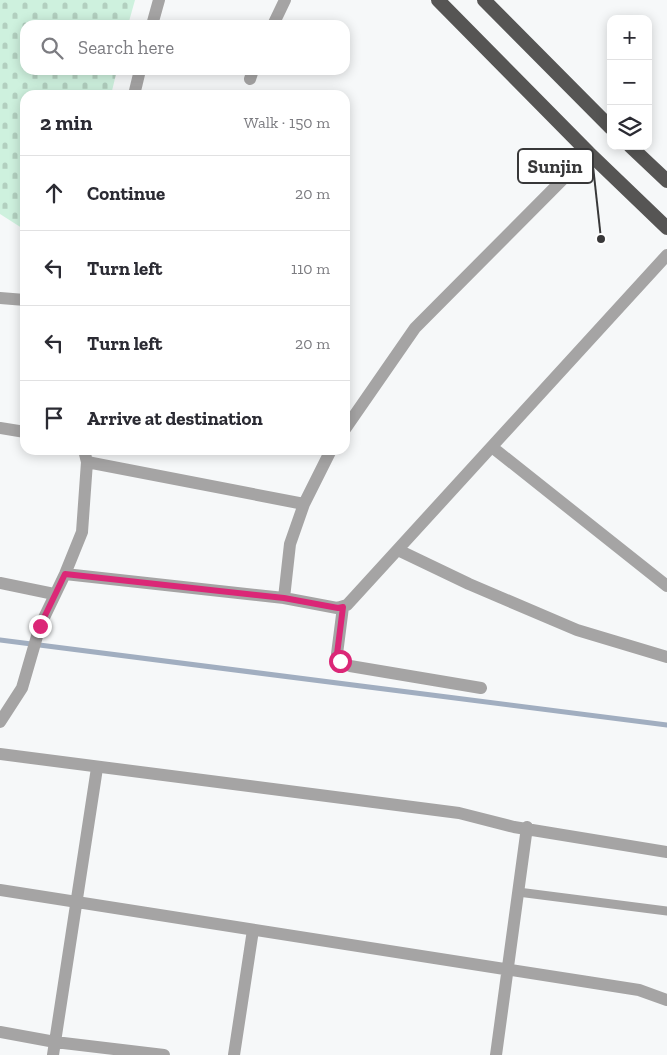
<!DOCTYPE html>
<html lang="en">
<head>
<meta charset="utf-8">
<style>
  body { margin:0; font-family:"Zilla Slab",serif; background:#f7f7f7; color:#2b2b33 }
  .controls { position:absolute; right:15px; top:15px; display:grid; overflow:hidden; border-radius:10px; box-shadow:0 2px 12px #0003 }
  .controls button { width:45px; height:45px; display:grid; place-items:center; padding:0; border:0; border-bottom:1px solid #e1e1e2; background:#fff; color:#2b2b33; font:25px sans-serif }
  .stop { position:absolute; width:15px; height:15px; margin:-11px; border:4px solid #db2777; border-radius:50%; background:#fff }
  .stop.end { background:#db2777; border-color:#fff; box-shadow:0 1px 5px #0008 }
  .list { margin:0; padding:0; list-style:none }
  h2 { display:flex; justify-content:space-between; align-items:center; height:65px; margin:0; padding:0 20px; font-size:21px }
  h2 small { font-size:16px; font-weight:400; color:#7c7c81 }
  .list li { display:grid; grid-template-columns:32px 1fr auto; gap:15px; align-items:center; box-sizing:border-box; height:75px; padding:0 20px; border-top:1px solid #e1e1e2 }
  .list b { display:block; font-size:19px; white-space:nowrap }
  .list em { font-size:16px; font-style:normal; color:#7c7c81 }
  .icon { flex:none; width:28px; height:28px; fill:none; stroke:currentColor; stroke-width:2; stroke-linecap:round; stroke-linejoin:round }
  .map { position:relative; flex:none; width:667px; height:1055px; overflow:hidden }
  .search { position:absolute; background:#fff; box-shadow:0 2px 12px #0003; left:20px; top:20px; width:330px; height:55px; display:flex; align-items:center; gap:12px; box-sizing:border-box; padding:0 18px; border-radius:15px; color:#7c7c81; font-size:19px }
  .panel { position:absolute; background:#fff; box-shadow:0 2px 12px #0003; left:20px; top:90px; width:330px; height:365px; border-radius:15px }
  .map>svg:first-child { display:block }
  .cemetery { fill:url(#cemetery-stones) }
  .lines { fill:none; stroke-linecap:round; stroke-linejoin:round }
  .stream { stroke:#a1aec0; stroke-width:5 }
  .service { stroke:#a5a4a4; stroke-width:9 }
  .minor { stroke:#a5a4a4; stroke-width:12 }
  .trunk { stroke:#565554; stroke-width:14 }
  .route { stroke:#db2777; stroke-width:6 }
  .leader { fill:none; stroke:#383839; stroke-width:2 }
  .callout-dot { fill:#383839; stroke:#fff; stroke-width:2 }
  .callout { fill:#fff; stroke:#383839; stroke-width:2 }
  .callout-label { font-size:19px; text-anchor:middle; font-weight:bold; fill:#383839 }
</style>
</head>
<body>
<div class="map">
<svg width="667" height="1055" viewBox="0 0 667 1055">
  <defs>
    <pattern id="cemetery-stones" width="16" height="16" patternUnits="userSpaceOnUse" patternTransform="scale(1.25)"><rect width="16" height="16" fill="#cef1de"/><path d="M2 7V4a2 2 0 0 1 4 0v3zM10 15v-3a2 2 0 0 1 4 0v3z" fill="#b2cfbf"/></pattern>
  </defs>
  <rect width="100%" height="100%" fill="#f6f8f9"/>
  <path class="cemetery" d="M0 0H135L128 25H25V70H117L111 95H25V230L0 214Z"/>
  <g class="lines">
    <path class="stream" d="M0 640 667 725"/>
    <path class="service" d="M518 892 667 911"/>
    <path class="minor" d="M152 25 159 0
      M273 25 285 0
      M250 79 253 70
      M134 95 140 70
      M0 298 25 300
      M0 428 25 432
      M345 429 415 328 589 153
      M492 447 667 586
      M87 462 304 504
      M398 550 469 584 577 630 667 657
      M65 574 284 598 337 608 347 605 667 255
      M0 583 54 594
      M284 598 290 544 304 504 331 450
      M343 607 337 654 340 661 350 666 481 688
      M0 722 22 688 40 626 65 574 82 532 87 462 84 450
      M0 754 459 813 514 827 667 852
      M0 890 639 990 667 1000
      M0 1032 55 1042 164 1055
      M53 1055 97 768
      M234 1055 253 930
      M496 1055 527 827"/>
    <path class="trunk" d="M438 0 589 153 667 228
      M484 0 611 128
      M630 146 667 181"/>
  </g>
  <g class="lines">
    <path class="route" d="M40 626 65 574 284 598 338 608 343 607 337 654 340 661"/>
  </g>
  <path class="leader" d="M601 239L593 166"/>
  <circle class="callout-dot" cx="601" cy="239" r="5"/>
  <rect class="callout" x="518" y="149" width="75" height="34" rx="5"/>
  <g class="callout-label">
    <text x="555" y="173">Sunjin</text>
  </g>
</svg>
<div class="controls">
<button>+</button>
<button>−</button>
<button><svg class="icon" aria-label="layers" viewBox="0 0 24 24"><path d="M12 4l9 5-9 5-9-5zM3 14l9 5 9-5"/></svg></button>
</div>
<div class="stop" style="left:340px;top:661px"></div>
<div class="stop end" style="left:40px;top:626px"></div>
<div class="search"><svg class="icon" aria-label="search" viewBox="0 0 24 24"><circle cx="10" cy="10" r="6"/><path d="M15 15l6 6"/></svg>Search here</div>
<section class="panel">
<h2>2 min<small>Walk · 150 m</small></h2>
<ul class="list">
<li><svg class="icon" aria-label="ahead" viewBox="0 0 24 24"><path d="M12 20V5M6 11l6-6 6 6"/></svg><div><b>Continue</b></div><em>20 m</em></li>
<li><svg class="icon" aria-label="left" viewBox="0 0 24 24"><path d="M17 20v-9H6M10 6l-5 5 5 5"/></svg><div><b>Turn left</b></div><em>110 m</em></li>
<li><svg class="icon" aria-label="left" viewBox="0 0 24 24"><path d="M17 20v-9H6M10 6l-5 5 5 5"/></svg><div><b>Turn left</b></div><em>20 m</em></li>
<li><svg class="icon" aria-label="arrive" viewBox="0 0 24 24"><path d="M6 21V4h12l-3 4 3 4H6"/></svg><div><b>Arrive at destination</b></div></li>
</ul>
</section>
</div>
</body>
</html>
